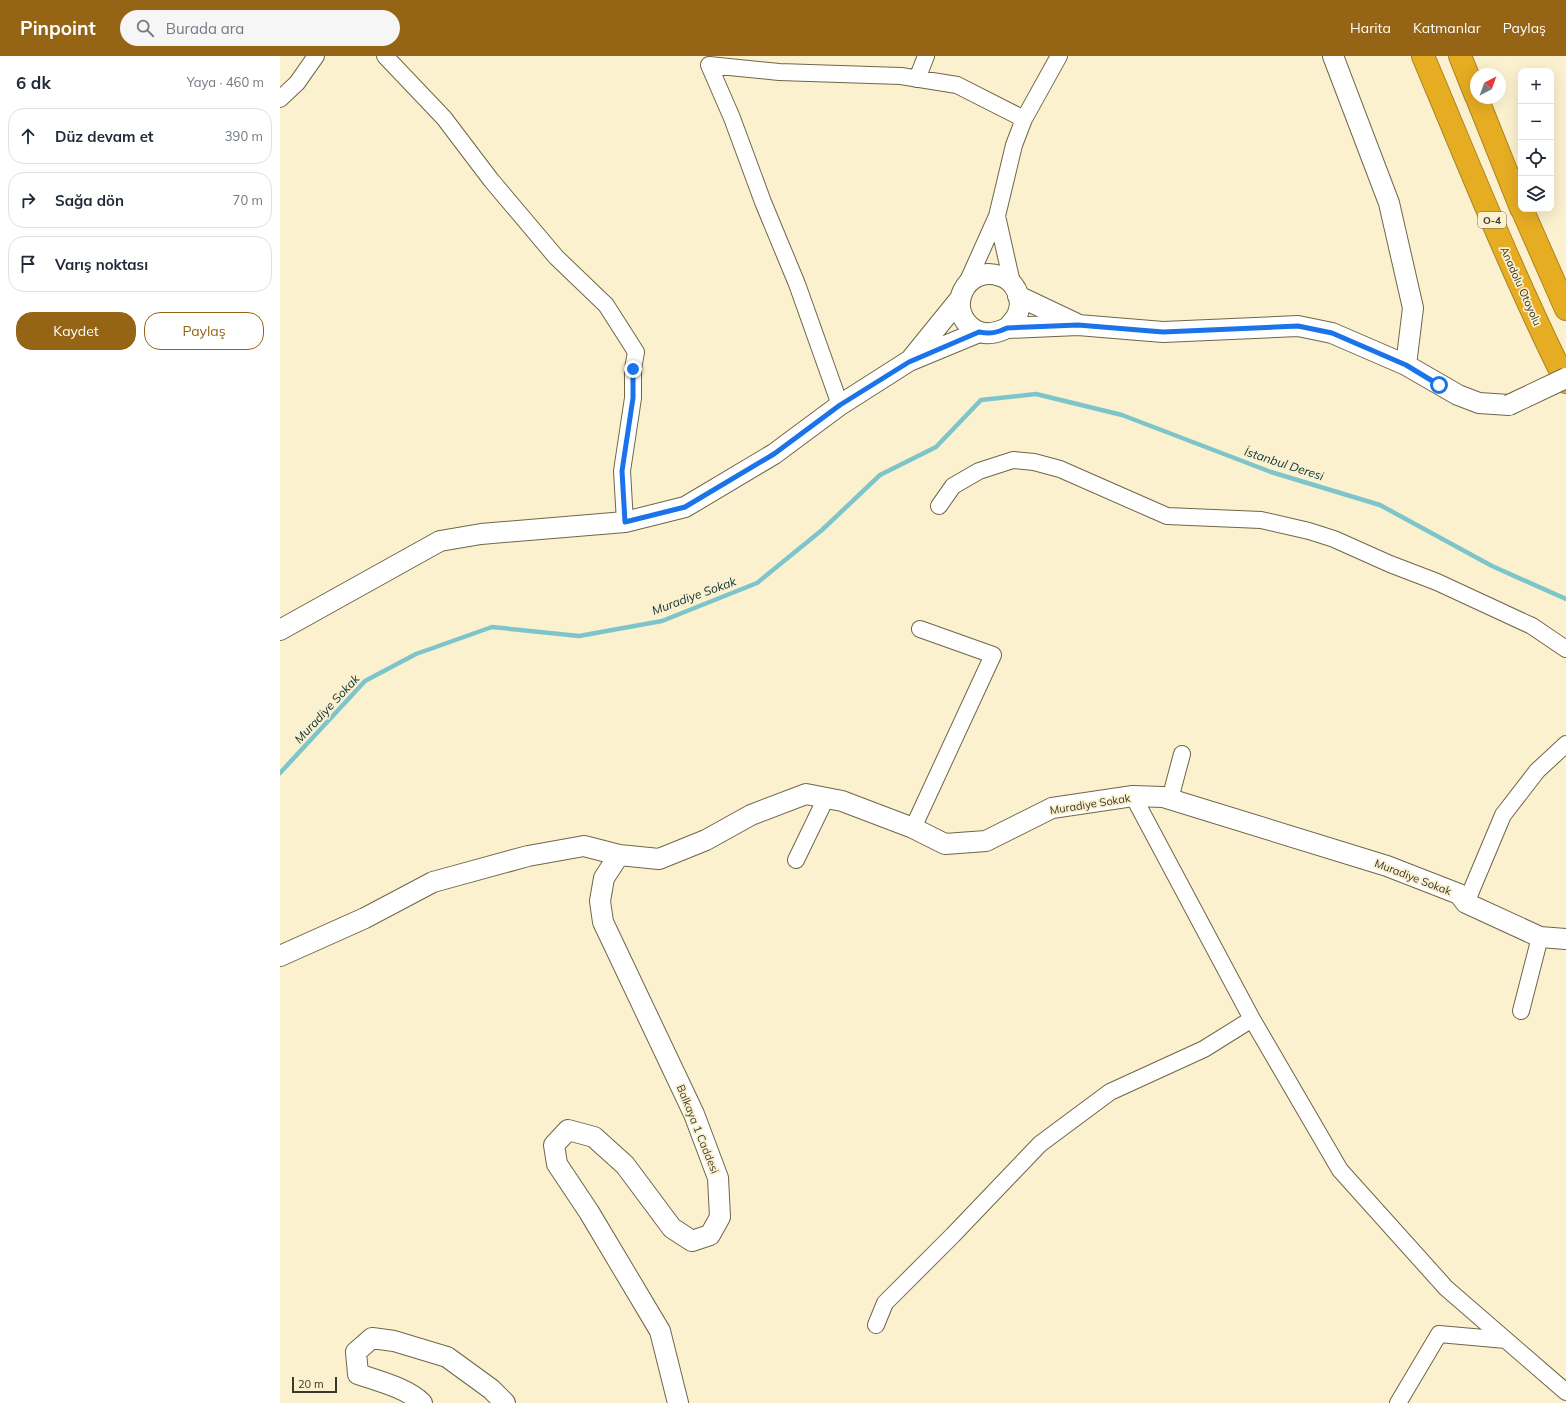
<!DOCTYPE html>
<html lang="tr">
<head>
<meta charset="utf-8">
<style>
  body { margin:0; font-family:Mulish,sans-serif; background:#f6f6f7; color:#1f2937 }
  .controls { position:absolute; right:12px; top:12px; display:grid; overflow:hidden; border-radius:8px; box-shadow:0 4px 16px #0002 }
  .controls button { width:36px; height:36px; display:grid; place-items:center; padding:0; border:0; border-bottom:1px solid #e0e1e3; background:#fff; color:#1f2937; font:20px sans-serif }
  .compass { position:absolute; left:1190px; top:12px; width:36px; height:36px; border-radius:50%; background:#fff; box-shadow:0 4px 16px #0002; rotate:41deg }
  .scale { position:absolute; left:12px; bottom:10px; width:45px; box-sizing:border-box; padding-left:4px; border:2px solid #3b372a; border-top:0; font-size:11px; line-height:14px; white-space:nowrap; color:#3b372a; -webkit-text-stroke:3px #fbf1cf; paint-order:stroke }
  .stop { position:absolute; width:12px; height:12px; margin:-9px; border:3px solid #1a73e8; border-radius:50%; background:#fff }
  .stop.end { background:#1a73e8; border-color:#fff; box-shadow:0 1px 4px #0008 }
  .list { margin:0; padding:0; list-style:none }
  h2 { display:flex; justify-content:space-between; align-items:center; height:52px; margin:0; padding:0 16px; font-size:17px }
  h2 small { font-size:13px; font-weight:400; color:#747a83 }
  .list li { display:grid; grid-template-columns:26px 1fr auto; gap:12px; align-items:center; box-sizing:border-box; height:56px; margin:0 8px 8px; padding:0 8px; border:1px solid #e0e1e3; border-radius:16px }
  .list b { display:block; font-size:15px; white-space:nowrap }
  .list em { font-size:13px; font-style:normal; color:#747a83 }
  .actions { display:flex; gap:8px; padding:12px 16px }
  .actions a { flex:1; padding:9px 0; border:1px solid #956415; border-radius:16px; text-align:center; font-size:14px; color:#956415 }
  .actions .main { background:#956415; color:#fff }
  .icon { flex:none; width:22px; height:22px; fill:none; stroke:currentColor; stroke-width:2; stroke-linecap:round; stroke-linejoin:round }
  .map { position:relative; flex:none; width:1286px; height:1347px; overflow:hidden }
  header { display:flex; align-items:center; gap:24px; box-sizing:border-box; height:56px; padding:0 20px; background:#956415; color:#fff }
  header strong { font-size:19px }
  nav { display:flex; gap:22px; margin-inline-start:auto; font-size:14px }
  .search { width:280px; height:36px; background:#f6f6f7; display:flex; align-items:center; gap:10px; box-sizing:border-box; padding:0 14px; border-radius:22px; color:#747a83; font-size:15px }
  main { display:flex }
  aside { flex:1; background:#fff }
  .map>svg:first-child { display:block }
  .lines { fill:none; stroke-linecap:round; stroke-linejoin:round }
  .stream { stroke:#7ec5cb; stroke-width:4.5 }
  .minor-casing { stroke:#6f6648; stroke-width:18 }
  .tertiary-casing { stroke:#6f6648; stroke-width:22 }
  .motorway-casing { stroke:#aa8425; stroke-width:24 }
  .minor { stroke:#fff; stroke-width:16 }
  .tertiary { stroke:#fff; stroke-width:20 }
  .motorway { stroke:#e6ad23; stroke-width:22 }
  .tertiary-bridge-casing { stroke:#6f6648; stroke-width:22; stroke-linecap:butt }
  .tertiary-bridge { stroke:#fff; stroke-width:20 }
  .route { stroke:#1a73e8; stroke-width:5 }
  .labels { text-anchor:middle; stroke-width:3.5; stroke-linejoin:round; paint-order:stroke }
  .shield { fill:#fbf1cf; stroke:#756f5c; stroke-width:1 }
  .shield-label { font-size:10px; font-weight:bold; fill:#3b372a }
  .street-label { font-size:11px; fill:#3b372a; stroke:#fbf1cf }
  .water-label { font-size:12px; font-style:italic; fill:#0c3134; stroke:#fbf1cf }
</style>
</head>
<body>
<header>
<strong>Pinpoint</strong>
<div class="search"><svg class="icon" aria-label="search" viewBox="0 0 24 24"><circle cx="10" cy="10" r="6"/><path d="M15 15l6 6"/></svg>Burada ara</div>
<nav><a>Harita</a><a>Katmanlar</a><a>Paylaş</a></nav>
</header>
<main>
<aside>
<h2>6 dk<small>Yaya · 460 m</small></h2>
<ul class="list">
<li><svg class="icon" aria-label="ahead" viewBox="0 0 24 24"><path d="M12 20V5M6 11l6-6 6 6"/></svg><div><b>Düz devam et</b></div><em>390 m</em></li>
<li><svg class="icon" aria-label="right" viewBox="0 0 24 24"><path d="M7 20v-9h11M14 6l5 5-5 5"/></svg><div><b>Sağa dön</b></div><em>70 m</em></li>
<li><svg class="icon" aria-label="arrive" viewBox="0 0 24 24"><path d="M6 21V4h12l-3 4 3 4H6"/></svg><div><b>Varış noktası</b></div></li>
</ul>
<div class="actions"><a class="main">Kaydet</a><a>Paylaş</a></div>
</aside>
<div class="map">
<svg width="1286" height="1347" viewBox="0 0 1286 1347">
  <rect width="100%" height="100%" fill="#fbf1cf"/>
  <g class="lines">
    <path class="stream" d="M0 717 85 625 136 598 212 571 299 580 382 565 477 527 542 474 600 419 656 391 701 344 756 338 842 359 991 416 1100 449 1212 510 1286 543"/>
    <defs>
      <path id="minor" d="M105 0 164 62 211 124 276 201 326 249 356 296 353 313V342L342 415 345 466
        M429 9 452 62 483 146 517 228 560 349
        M429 9 499 16 621 20 677 29 744 63
        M637 23 646 0
        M0 43 17 27 36 0
        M717 160 732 227
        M687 227 717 160 734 89 744 63 779 0
        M659 450 673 430 699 415 733 404 754 406 780 413 887 460 981 464 1029 475 1054 483 1110 508 1157 526 1252 570 1286 593
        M853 740 972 963 1060 1114 1166 1232 1286 1336
        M890 743 902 698
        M633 772 713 599 640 573
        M516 804 546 742
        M1186 847 1223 759 1257 715 1286 688
        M1241 955 1260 881
        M596 1269 605 1247 673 1179 760 1088 830 1036 924 993 972 963
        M1118 1347 1159 1278 1226 1284"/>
      <path id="tertiary" d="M1053 0 1109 147 1133 252 1126 309
        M738 240 797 268
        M727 272C732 267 736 263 738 257 744 242 734 224 720 220 685 208 664 255 695 274 706 280 717 277 727 272L798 269 883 276 1018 270 1052 277 1126 309 1178 339 1199 347 1229 349
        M632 302 679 244
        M0 574 160 485 201 478 345 466 405 451 494 398 560 349 629 305 699 276
        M339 799 324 822 320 845 323 866 414 1058 438 1122 440 1161 430 1179 412 1185 392 1172 345 1109 314 1081 288 1074 274 1089 277 1108 309 1156 380 1275 398 1347
        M0 900 85 862 153 826 248 800 304 790 339 799 379 803 426 784 471 759 526 738 562 745 633 772 665 788 706 785 772 752 853 740 883 741 1107 810 1179 838 1186 847 1260 881 1286 883
        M142 1347C127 1332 98 1325 78 1318L76 1296 92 1282 114 1285 167 1301 211 1333 225 1347"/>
      <path id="motorway" d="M1143 0C1189 109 1233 220 1286 326
        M1180 0 1196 40
        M1197 42 1241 152
        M1242 153 1286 253"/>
    </defs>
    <use href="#minor" class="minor-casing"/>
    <use href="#tertiary" class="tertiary-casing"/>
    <use href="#motorway" class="motorway-casing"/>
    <use href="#minor" class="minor"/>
    <use href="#tertiary" class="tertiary"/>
    <use href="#motorway" class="motorway"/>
    <defs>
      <path id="tertiary-bridge" d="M1229 349 1286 322"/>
    </defs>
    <use href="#tertiary-bridge" class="tertiary-bridge-casing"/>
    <use href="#tertiary-bridge" class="tertiary-bridge"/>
  </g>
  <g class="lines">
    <path class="route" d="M353 313V342L342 415 345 466 405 451 494 398 560 349 629 306 699 276C710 278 717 277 727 272L798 269 883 276 1018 270 1052 277 1126 309 1159 329"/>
  </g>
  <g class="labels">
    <rect class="shield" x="1198" y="156" width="28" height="16" rx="3"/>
    <g class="shield-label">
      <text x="1212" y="168">O-4</text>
    </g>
    <g class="street-label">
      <text transform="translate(1241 230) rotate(66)" y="4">Anadolu Otoyolu</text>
      <text transform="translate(810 748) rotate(-9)" y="4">Muradiye Sokak</text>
      <text transform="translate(1133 821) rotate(21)" y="4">Muradiye Sokak</text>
      <text transform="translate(418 1073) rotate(68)" y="4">Balkaya 1 Caddesi</text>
    </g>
    <g class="water-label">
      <text transform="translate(1004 408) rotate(18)" y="4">İstanbul Deresi</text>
      <text transform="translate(414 540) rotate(-20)" y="4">Muradiye Sokak</text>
      <text transform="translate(47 653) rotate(-47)" y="4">Muradiye Sokak</text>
    </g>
  </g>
</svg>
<div class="controls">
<button>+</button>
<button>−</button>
<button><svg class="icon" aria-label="locate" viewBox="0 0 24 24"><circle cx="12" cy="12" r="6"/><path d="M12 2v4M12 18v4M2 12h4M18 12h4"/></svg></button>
<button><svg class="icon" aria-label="layers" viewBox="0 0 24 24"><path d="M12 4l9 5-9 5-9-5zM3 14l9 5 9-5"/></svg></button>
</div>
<svg class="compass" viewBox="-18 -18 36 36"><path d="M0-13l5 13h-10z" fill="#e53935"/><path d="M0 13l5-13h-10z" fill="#747a83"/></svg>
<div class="scale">20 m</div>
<div class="stop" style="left:1159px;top:329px"></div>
<div class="stop end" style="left:353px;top:313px"></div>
</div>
</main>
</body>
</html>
